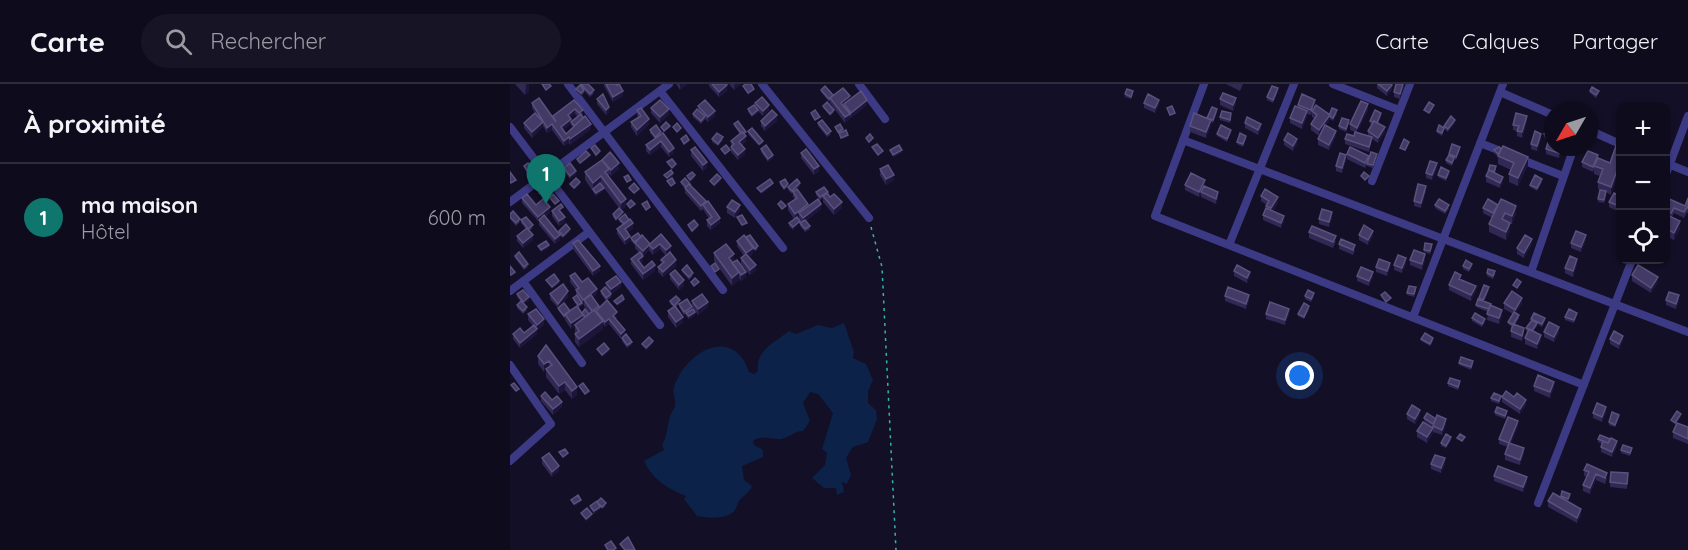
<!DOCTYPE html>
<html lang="fr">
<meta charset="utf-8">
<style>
:root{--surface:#0e0b1c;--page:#171425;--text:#f1f3f6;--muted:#9b9ba3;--line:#2e2b3b;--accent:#0f766e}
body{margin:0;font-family:Quicksand,sans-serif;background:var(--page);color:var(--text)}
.controls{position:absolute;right:18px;top:18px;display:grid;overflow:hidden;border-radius:12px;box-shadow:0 2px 4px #0004}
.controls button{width:54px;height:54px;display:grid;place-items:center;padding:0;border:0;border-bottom:2px solid var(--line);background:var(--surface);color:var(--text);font:30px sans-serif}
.compass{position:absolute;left:1034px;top:18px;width:54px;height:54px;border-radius:50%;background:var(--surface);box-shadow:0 2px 4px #0004;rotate:231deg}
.you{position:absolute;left:790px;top:292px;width:21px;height:21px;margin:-15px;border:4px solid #fff;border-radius:50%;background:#1a73e8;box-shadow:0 0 0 9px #1a73e833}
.badge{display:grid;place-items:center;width:39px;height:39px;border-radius:50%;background:var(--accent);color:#fff;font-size:20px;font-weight:700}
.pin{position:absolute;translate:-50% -50px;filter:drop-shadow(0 2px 3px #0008)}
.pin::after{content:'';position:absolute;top:32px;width:21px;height:18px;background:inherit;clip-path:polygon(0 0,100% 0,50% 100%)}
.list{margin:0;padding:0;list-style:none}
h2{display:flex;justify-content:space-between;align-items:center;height:78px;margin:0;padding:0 24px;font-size:26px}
h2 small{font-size:20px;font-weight:400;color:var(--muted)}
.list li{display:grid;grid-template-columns:39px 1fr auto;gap:18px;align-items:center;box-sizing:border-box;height:108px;padding:0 24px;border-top:2px solid var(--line)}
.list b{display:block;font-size:22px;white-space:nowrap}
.list p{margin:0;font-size:20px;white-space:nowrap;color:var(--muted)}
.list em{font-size:20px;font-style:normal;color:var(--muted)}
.icon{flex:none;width:33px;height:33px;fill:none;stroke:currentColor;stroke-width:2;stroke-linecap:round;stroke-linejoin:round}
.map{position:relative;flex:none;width:1178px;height:466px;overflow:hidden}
header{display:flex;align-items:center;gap:36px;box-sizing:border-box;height:84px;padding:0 30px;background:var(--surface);border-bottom:2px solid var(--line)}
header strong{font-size:28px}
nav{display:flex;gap:33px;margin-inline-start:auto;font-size:21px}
.search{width:420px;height:54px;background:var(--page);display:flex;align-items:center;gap:15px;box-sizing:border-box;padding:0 21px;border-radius:33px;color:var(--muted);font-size:22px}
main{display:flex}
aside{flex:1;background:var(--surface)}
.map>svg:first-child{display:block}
.water{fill:#0c2248}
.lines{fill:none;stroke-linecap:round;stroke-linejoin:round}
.path{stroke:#2fb8b0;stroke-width:1.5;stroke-dasharray:3 4.5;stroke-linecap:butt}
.street{stroke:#3d3a85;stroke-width:8}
.wall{fill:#312854;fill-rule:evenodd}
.shaded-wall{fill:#1d163a}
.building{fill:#433a66;stroke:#5a527e;stroke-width:1.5}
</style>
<header>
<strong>Carte</strong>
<div class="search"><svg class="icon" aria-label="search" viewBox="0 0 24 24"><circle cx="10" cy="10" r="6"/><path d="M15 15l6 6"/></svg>Rechercher</div>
<nav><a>Carte</a><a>Calques</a><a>Partager</a></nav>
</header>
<main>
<aside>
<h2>À proximité<small></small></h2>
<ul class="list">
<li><span class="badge">1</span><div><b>ma maison</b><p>Hôtel</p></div><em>600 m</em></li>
</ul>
</aside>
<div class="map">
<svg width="1178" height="466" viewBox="0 0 1178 466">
<rect width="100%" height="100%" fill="#130f26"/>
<path class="water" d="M 334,239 L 344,268 L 343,274 L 356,280 L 363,296 L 358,307 L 358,319 L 366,326 L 367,335 L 358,358 L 343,363 L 336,374 L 341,391 L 337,400 L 332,398 L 334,408 L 327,411 L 326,404 L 314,404 L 302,394 L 315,381 L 317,369 L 312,365 L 323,329 L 308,310 L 300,308 L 293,319 L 300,337 L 293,347 C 284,347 279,354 271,355 C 260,356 252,350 243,357 L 244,361 L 253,366 L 253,373 L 232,382 L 234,396 L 242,402 C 239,409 234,411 229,417 C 227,420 227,423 225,426 C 218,436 197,434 187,432 L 174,415 L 176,412 C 157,404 143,396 134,377 L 154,366 L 152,361 C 158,351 157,340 161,330 C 162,327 165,324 165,321 C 166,315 162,309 164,303 C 175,268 223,240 239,288 L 244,290 L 248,287 C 245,267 264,259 279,247 L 286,250 L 308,241 L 322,244 Z"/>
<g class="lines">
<path class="path" d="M 361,143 L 372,183 L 386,466"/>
<path class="street" d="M 58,0 L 213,206
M 252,0 L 359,134
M 349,0 L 375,35
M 694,0 L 645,132 L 1074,301
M 823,0 L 889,26
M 150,7 L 273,164
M 990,8 L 1043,31
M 0,43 L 150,241
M 1079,46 L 1110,60
M 673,56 L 1178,248
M 970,59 L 993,68
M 1010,75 L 1053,92
M 1156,79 L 1178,88
M 1156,90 L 1178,32
M 862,97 L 900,0
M 0,118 L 159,0
M 719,161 L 784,0
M 1021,188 L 1064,63
M 13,197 L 72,279
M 0,207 L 79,148
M 903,233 L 993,0
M 0,281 L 41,340 L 0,377
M 1028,419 L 1122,176"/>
</g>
<path class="wall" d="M 5,0 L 19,0 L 19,7 L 15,11 Z
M 71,0 L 84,9 L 80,13 L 74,7 L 74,9 L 71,12 L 66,7 L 66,5 L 71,2 Z
M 94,0 L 111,0 L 110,1 L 113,12 L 103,18 L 94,2 Z
M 166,0 L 177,0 L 170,6 Z
M 199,0 L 216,0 L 217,7 L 209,13 L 199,2 Z
M 219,0 L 231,0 L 224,6 Z
M 716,0 L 733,0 L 730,7 Z
M 867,0 L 881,0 L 882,6 L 877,12 L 867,4 Z
M 894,0 L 894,3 L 890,15 L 884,13 L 884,8 Z
M 311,6 L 323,11 L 357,21 L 341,34 L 340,32 L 340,35 L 335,39 L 320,19 L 320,17 L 319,18 L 311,8 Z
M 768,7 L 763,19 L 757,16 L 757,13 Z
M 1080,7 L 1089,9 L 1086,14 L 1080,9 Z
M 615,10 L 623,10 L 621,15 L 615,13 Z
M 87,15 L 99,28 L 96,31 L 87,20 Z
M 710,15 L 726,20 L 723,27 L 710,21 Z
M 64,16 L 81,45 L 60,61 L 59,59 L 54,62 L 42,46 L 37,49 L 33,42 L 22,54 L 14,44 L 14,39 L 25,29 L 22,24 L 22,19 L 43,34 L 43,32 ZM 65,30 L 68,33 L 61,38 L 61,41 L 63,43 L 56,50 L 53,46 L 61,40 L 60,34 Z
M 245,19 L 259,26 L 253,32 L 248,27 L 248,29 L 242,33 L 238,28 L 238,25 L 245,23 Z
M 634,19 L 649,21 L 645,29 L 634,24 Z
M 788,21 L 805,21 L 804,24 L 819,30 L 827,29 L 823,37 L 820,35 L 816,41 L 826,52 L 819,66 L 808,61 L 808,55 L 812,47 L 809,52 L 801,46 L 801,40 L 805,35 L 802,33 L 802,30 L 801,31 L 797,30 L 797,32 L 792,45 L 780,39 L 780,34 L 788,23 Z
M 188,22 L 205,32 L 198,38 L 195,35 L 191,40 L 183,33 L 183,30 L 188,26 Z
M 313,22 L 324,28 L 320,32 L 313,24 Z
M 141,24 L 159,30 L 150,39 L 141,29 Z
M 127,26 L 139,40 L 127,52 L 121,43 L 121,38 L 128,33 L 127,32 Z
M 858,26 L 847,48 L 858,52 L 858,47 L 862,40 L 860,40 L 860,37 L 871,32 L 868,39 L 875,48 L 868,59 L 862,55 L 859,68 L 835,60 L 835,55 L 844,52 L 845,48 L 840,46 L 840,40 Z
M 707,28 L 703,39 L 701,38 L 701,41 L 696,54 L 680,48 L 680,42 Z
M 721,32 L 720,39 L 710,36 L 710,33 Z
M 251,37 L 267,37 L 255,47 L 251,42 Z
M 1017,37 L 1012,54 L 1007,52 L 1007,47 L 1003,46 L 1003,41 Z
M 308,39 L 321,50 L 317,53 L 308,42 Z
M 735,39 L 751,45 L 748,51 L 735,44 Z
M 839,39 L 836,48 L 829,45 L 829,42 Z
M 945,39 L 938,48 L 934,45 L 932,52 L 927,49 L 927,47 L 934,43 L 934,42 Z
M 224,40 L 236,50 L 235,51 L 236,57 L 232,61 L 235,70 L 228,76 L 221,68 L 221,57 L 230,50 L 224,42 Z
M 140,46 L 151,50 L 164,69 L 159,73 L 151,63 L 140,71 L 136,67 L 136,61 L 145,55 L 140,49 Z
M 238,47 L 253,59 L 249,62 L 238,50 Z
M 721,48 L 717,58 L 707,52 L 707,50 Z
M 1034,50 L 1052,63 L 1049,74 L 1036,70 L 1036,65 L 1039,57 L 1034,53 Z
M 736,54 L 733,63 L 727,60 L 727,58 Z
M 202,55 L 213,56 L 208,62 L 202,58 Z
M 1031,55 L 1027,67 L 1021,65 L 1021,60 Z
M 774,56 L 787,60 L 783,67 L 774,61 Z
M 1107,59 L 1101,111 L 1096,108 L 1094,119 L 1088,118 L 1090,106 L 1088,105 L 1088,98 L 1090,92 L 1084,90 L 1084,85 L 1083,88 L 1072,83 L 1072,78 L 1088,74 L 1100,79 Z
M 251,65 L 263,74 L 258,78 L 251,68 Z
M 181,66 L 197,83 L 193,87 L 181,72 Z
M 950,66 L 946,76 L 944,75 L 942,82 L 936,79 L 936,76 L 939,70 Z
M 984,66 L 991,66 L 1018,81 L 1008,102 L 999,98 L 999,90 L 1001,86 L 988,80 L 988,73 L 984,69 Z
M 291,69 L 309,87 L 304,91 L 291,74 Z
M 837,70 L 859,76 L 867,73 L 863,84 L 857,82 L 857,80 L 855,84 L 837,75 Z
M 92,76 L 109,85 L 101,92 L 99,89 L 99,93 L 116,123 L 111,126 L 113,131 L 106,137 L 103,133 L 103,130 L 109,124 L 94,104 L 94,106 L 86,112 L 75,96 L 75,88 Z
M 836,76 L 832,89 L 826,87 L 826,82 Z
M 54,84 L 66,90 L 60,95 L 54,87 Z
M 370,85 L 384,96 L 376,101 L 370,91 Z
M 927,85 L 922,96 L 916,94 L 916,89 Z
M 986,85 L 985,89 L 993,98 L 990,104 L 976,98 L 976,92 Z
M 939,90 L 936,97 L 928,93 L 928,91 Z
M 171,98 L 196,119 L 210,139 L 201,146 L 197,142 L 197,136 L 199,135 L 193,125 L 191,127 L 175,109 L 175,105 L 171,100 Z
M 270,98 L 278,103 L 290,102 L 287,105 L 298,123 L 311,125 L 296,137 L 300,145 L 295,148 L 290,142 L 290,139 L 292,138 L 289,134 L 289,131 L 287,133 L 283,146 L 279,142 L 279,139 L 284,135 L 278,126 L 278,120 L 285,116 L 283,113 L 283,109 L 282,110 L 278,106 L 278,103 L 274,106 L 270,101 Z
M 1032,98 L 1027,107 L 1020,103 L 1020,101 Z
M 675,101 L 695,102 L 708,114 L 706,120 L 691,113 L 691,110 L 689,113 L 675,106 Z
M 916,107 L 911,124 L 904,122 L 904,117 Z
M 306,108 L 318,110 L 332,124 L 324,131 L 313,118 L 313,114 L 310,116 L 306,111 Z
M 751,112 L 768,118 L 763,127 L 774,137 L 771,144 L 753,136 L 753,131 L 757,121 L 751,117 Z
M 1110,112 L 1109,128 L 1099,123 L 1099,118 Z
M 12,114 L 40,128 L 35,133 L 49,149 L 49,147 L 60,147 L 53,154 L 50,152 L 50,156 L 45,160 L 29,141 L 29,138 L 12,119 Z
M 1178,114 L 1178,129 L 1177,128 L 1174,134 L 1164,129 L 1162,133 L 1170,145 L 1164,156 L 1155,152 L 1155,118 L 1175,122 Z
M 925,121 L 939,124 L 935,130 L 925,124 Z
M 988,121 L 1006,130 L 1002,140 L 1000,140 L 1000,147 L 996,156 L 979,148 L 979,140 L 982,134 L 973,129 L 973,124 Z
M 217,123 L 230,126 L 225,134 L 217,129 Z
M 42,127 L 53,129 L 52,130 L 55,138 L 49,142 L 42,132 Z
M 0,130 L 10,138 L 6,142 L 0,135 Z
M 822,134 L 819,143 L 809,140 L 809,135 Z
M 109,135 L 123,144 L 117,149 L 120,157 L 115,161 L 107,150 L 107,145 L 113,141 L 109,137 Z
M 11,136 L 23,144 L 19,147 L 23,156 L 13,164 L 7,157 L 7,152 L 16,145 L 11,139 Z
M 799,148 L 826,157 L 823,164 L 799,154 Z
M 151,150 L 161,167 L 156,172 L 150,165 L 143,171 L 139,166 L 133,172 L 133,177 L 130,179 L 134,184 L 145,187 L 133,196 L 121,180 L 121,175 L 129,169 L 125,164 L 125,161 L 121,157 L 121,154 L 140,160 Z
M 849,151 L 863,152 L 858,161 L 849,156 Z
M 236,153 L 248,165 L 245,167 L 243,165 L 243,169 L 239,173 L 246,186 L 240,191 L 231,180 L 231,174 L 234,172 L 227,162 L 227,157 L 236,155 Z
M 1076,156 L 1071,168 L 1061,164 L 1061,159 Z
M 63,159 L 90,187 L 83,192 L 63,165 Z
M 829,160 L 845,166 L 843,171 L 829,165 Z
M 1022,160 L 1014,174 L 1007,170 L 1007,164 Z
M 922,163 L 920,170 L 914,168 L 914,166 Z
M 204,169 L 224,178 L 236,193 L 231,197 L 229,194 L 229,196 L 222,202 L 204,177 Z
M 5,172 L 18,183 L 14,186 L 5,174 Z
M 151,176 L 166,182 L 153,193 L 148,188 L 148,183 L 151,180 Z
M 900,176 L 915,176 L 912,186 L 900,181 Z
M 896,179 L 892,189 L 884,186 L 884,181 Z
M 1067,180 L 1063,193 L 1055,189 L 1055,184 Z
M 953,182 L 962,182 L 959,188 L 953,185 Z
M 866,183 L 880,184 L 877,192 L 866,188 Z
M 172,186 L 183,192 L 179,196 L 172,188 Z
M 724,187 L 740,193 L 737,199 L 724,192 Z
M 977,189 L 985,190 L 983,195 L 977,192 Z
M 160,190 L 174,202 L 169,206 L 160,195 Z
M 1122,191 L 1148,198 L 1141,209 L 1122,197 Z
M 60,192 L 72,198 L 87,210 L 82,214 L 89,225 L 107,233 L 105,235 L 115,251 L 122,260 L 117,264 L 112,257 L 112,254 L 111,255 L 99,240 L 95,243 L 93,240 L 93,245 L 69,263 L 65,258 L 65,242 L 61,245 L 55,236 L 55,234 L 54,234 L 48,226 L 48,224 L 40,215 L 40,210 L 58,213 L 50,222 L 60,227 L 67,222 L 63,216 L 63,214 L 66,212 L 66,206 L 60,198 ZM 72,220 L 73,221 L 74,220 L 74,222 L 80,230 L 72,229 L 68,224 L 72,221 Z
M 847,192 L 863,193 L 859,202 L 847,197 Z
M 951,195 L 966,207 L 961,217 L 939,206 L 939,201 Z
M 96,199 L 111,203 L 101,210 L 101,213 L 96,217 L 91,210 L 91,207 L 96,204 Z
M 906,206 L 904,213 L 897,211 L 897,209 Z
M 979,206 L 974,218 L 981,222 L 992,231 L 989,240 L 977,236 L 978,228 L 966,223 L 966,221 L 969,214 Z
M 7,210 L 19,216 L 14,220 L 17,226 L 13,230 L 7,224 L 7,221 L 11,218 L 7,213 Z
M 715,212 L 739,216 L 736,225 L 715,217 Z
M 795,212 L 804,212 L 801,218 L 795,215 Z
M 1156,216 L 1169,217 L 1166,225 L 1156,221 Z
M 160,217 L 170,219 L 166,223 L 173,238 L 166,244 L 158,233 L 158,227 L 164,223 L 160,220 Z
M 182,217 L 198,223 L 188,231 L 182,222 Z
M 994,219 L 1012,219 L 1006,229 L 1009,234 L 1005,241 L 1014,250 L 1012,257 L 1001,253 L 1001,247 L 1002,243 L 998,240 L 998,238 L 1003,230 L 994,225 Z
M 169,220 L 182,226 L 185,231 L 179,235 L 176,232 L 176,230 L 174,231 L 169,223 Z
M 799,225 L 794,235 L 788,232 L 788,230 Z
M 18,230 L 34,241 L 27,246 L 27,250 L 10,264 L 3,255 L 3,250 L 14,249 L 23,242 L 18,236 Z
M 756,230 L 779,230 L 775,241 L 756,235 Z
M 1067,231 L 1064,239 L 1055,236 L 1055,233 Z
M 962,234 L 975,238 L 972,243 L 962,237 Z
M 1021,235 L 1035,236 L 1032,243 L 1027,240 L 1027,242 L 1023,247 L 1031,256 L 1027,265 L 1015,260 L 1015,254 L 1018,248 L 1016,247 L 1016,244 L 1021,238 Z
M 1034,248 L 1049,249 L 1044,258 L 1034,253 Z
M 911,255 L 923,257 L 920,262 L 911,257 Z
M 1100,255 L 1113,257 L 1109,265 L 1100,260 Z
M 36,261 L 67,311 L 62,315 L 55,306 L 49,310 L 36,293 L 36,286 L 34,288 L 28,280 L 28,272 Z
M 949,279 L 963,280 L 961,286 L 949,281 Z
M 938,299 L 950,300 L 948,306 L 938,302 Z
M 1024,302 L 1044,303 L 1040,314 L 1024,307 Z
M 31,312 L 42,316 L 52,323 L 43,331 L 31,317 Z
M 992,313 L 1004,313 L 1016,321 L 1010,330 L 992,318 Z
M 981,314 L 991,314 L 989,320 L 981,317 Z
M 985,328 L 997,330 L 995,335 L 985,331 Z
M 1096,328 L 1092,338 L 1083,334 L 1083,329 Z
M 897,330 L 910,331 L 905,340 L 897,335 Z
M 1109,333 L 1105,343 L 1099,341 L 1099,338 Z
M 914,334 L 926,335 L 936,340 L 932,351 L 923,348 L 923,343 L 914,337 Z
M 1008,342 L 1001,359 L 1014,369 L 1010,381 L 995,376 L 995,370 L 998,363 L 989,360 L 989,355 Z
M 1178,343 L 1178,360 L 1163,354 L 1163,348 Z
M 907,347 L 923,349 L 917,359 L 907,353 Z
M 1088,355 L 1100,355 L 1107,362 L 1102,373 L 1091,368 L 1091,363 L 1092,360 L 1088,358 Z
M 941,356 L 936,364 L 931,362 L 931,359 Z
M 1111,366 L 1122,366 L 1120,372 L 1111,369 Z
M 32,374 L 49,387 L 42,393 L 32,380 Z
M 921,380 L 935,380 L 931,389 L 921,385 Z
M 1074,386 L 1097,394 L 1095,400 L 1086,396 L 1080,410 L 1073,407 L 1073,401 L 1077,393 L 1074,392 Z
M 1118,389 L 1117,405 L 1100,403 L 1100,398 Z
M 984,392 L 1017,398 L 1013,408 L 984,397 Z
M 1051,412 L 1060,413 L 1058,417 L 1056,416 L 1071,431 L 1067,439 L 1038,423 L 1038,417 L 1051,413 Z
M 87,417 L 96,422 L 92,425 L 90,423 L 90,425 L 84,430 L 80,424 L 80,422 Z"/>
<path class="shaded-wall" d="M 16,0 L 19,0 L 19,7 L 15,11 Z
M 170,0 L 177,0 L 170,6 Z
M 226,0 L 231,0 L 224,6 L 224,1 Z
M 893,0 L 894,3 L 890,15 L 890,10 Z
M 217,1 L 217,7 L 209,13 L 209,8 Z
M 882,1 L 882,6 L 877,12 L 877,7 Z
M 244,5 L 244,7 L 238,12 L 238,9 Z
M 113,7 L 113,12 L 103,18 L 103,13 Z
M 340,12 L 340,18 L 334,20 L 334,22 L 331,24 L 331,19 Z
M 726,14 L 726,20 L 723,27 L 723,21 Z
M 357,16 L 357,21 L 341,34 L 341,29 Z
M 649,16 L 649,21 L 645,29 L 645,24 Z
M 805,16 L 805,21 L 803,28 L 802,27 L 801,31 L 801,26 Z
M 858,20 L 858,26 L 847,49 L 847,44 Z
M 259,21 L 259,26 L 253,32 L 253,27 Z
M 99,23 L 99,28 L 96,31 L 96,26 Z
M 65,25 L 65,30 L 58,36 L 58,31 Z
M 159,25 L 159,30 L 150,39 L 150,33 Z
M 248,26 L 248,29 L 242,33 L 242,31 Z
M 205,27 L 205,32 L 198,38 L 198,33 Z
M 797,27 L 797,32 L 792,45 L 792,39 Z
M 340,30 L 340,35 L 335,39 L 335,33 Z
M 267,31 L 267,37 L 255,47 L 255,42 Z
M 820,31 L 820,36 L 809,52 L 809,46 Z
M 1017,32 L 1017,37 L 1012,54 L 1012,48 Z
M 61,35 L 61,40 L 51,48 L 51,43 Z
M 139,35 L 139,40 L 127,52 L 127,46 Z
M 701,36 L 701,41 L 696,54 L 696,48 Z
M 945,36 L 945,39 L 938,48 L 938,45 Z
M 33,38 L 33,43 L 22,54 L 22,48 Z
M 42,40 L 42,46 L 37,49 L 37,44 Z
M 81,40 L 81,45 L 60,61 L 60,55 Z
M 751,40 L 751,45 L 748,51 L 748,46 Z
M 160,42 L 160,44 L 154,49 L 154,47 Z
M 875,43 L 875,48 L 868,59 L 868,54 Z
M 826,47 L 826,52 L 819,66 L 819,61 Z
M 1031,50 L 1031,55 L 1027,67 L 1027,62 Z
M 338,51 L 338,53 L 331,56 L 331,54 Z
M 236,52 L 236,57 L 229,63 L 229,58 Z
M 59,53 L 59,59 L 54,62 L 54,57 Z
M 787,55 L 787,60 L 783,67 L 783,62 Z
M 151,57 L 151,63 L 140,71 L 140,66 Z
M 1051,63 L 1052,64 L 1049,74 L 1049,69 Z
M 164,64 L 164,69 L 159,73 L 159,68 Z
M 235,65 L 235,70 L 228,76 L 228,71 Z
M 392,66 L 392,69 L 383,74 L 383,71 Z
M 80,71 L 80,73 L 70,81 L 70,79 Z
M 263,71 L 263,74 L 258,78 L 258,75 Z
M 836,71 L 836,76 L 832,89 L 832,84 Z
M 1018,73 L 1018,81 L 1008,102 L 1008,94 Z
M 197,78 L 197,83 L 193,87 L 193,81 Z
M 1110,78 L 1110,86 L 1101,111 L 1101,103 Z
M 109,79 L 109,85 L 101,92 L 101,86 Z
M 927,79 L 927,85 L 922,96 L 922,91 Z
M 309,82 L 309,87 L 304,91 L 304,85 Z
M 66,87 L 66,90 L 60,95 L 60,92 Z
M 163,89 L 163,92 L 157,97 L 157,94 Z
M 185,91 L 185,94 L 180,99 L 180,96 Z
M 384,91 L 384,96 L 376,101 L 376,95 Z
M 91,92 L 91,100 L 83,106 L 83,99 Z
M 993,93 L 993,98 L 990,104 L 990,99 Z
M 211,94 L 211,97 L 204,103 L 204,101 Z
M 695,96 L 695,102 L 689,113 L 689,108 Z
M 70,98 L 70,101 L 64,106 L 64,104 Z
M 263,99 L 263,101 L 251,111 L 251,108 Z
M 290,99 L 290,102 L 282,110 L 282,107 Z
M 916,102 L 916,107 L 911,124 L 911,119 Z
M 38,104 L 38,106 L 30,113 L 30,110 Z
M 94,104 L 94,106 L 86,112 L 86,109 Z
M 708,108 L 708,114 L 706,120 L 706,115 Z
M 768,113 L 768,118 L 761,130 L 761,124 Z
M 116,115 L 116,123 L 111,126 L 111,119 Z
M 332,118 L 332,124 L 324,131 L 324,125 Z
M 298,120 L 298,125 L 289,129 L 289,131 L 285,135 L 285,130 Z
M 311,120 L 311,125 L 293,139 L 293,134 Z
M 230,121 L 230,126 L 225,134 L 225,128 Z
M 1006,122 L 1006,130 L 1002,140 L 1002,132 Z
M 40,123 L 40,128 L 30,137 L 29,136 L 28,138 L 28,133 Z
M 113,128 L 113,131 L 106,137 L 106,135 Z
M 822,128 L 822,134 L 819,143 L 819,138 Z
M 774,132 L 774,137 L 771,144 L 771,139 Z
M 55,133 L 55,138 L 49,142 L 49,137 Z
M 210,134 L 210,139 L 201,146 L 201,141 Z
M 290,137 L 290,139 L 283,146 L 283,143 Z
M 1170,137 L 1170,145 L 1164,156 L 1164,149 Z
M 123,139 L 123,144 L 115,151 L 115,145 Z
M 1000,139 L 1000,147 L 996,156 L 996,148 Z
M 188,141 L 188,144 L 182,149 L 182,147 Z
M 60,145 L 60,147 L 53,154 L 53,152 Z
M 863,147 L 863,152 L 858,161 L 858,156 Z
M 23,151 L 23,156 L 13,164 L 13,159 Z
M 50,151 L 50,156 L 45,160 L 45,155 Z
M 1076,151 L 1076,156 L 1071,168 L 1071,163 Z
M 120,152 L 120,157 L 115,161 L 115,156 Z
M 1022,155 L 1022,160 L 1014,174 L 1014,169 Z
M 150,160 L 150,165 L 143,171 L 143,165 Z
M 39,161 L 39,164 L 31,169 L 31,166 Z
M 139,161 L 139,166 L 133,172 L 133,177 L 128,181 L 128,176 L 133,172 L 133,167 Z
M 161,162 L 161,167 L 156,172 L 156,166 Z
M 243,164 L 243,169 L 236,175 L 236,169 Z
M 224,170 L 224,178 L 219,182 L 219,174 Z
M 915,170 L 915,176 L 912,186 L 912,180 Z
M 896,174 L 896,179 L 892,189 L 892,184 Z
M 1067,175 L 1067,180 L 1063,193 L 1063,187 Z
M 166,176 L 166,182 L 153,193 L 153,188 Z
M 880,179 L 880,184 L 877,192 L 877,187 Z
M 145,181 L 145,187 L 133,196 L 133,190 Z
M 246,181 L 246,186 L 240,191 L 240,186 Z
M 90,182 L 90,187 L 83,192 L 83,187 Z
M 229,188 L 229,196 L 222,202 L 222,194 Z
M 236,188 L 236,193 L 231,197 L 231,191 Z
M 740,188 L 740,193 L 737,199 L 737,194 Z
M 863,188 L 863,193 L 859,202 L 859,197 Z
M 1148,193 L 1148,198 L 1141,209 L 1141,204 Z
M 174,196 L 174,202 L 169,206 L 169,201 Z
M 49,197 L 49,200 L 42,205 L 42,203 Z
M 111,198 L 111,203 L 101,211 L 101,205 Z
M 966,202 L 966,207 L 961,217 L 961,211 Z
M 87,205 L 87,210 L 75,219 L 74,216 L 74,220 L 73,221 L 73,216 Z
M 58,207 L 58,213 L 48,225 L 48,220 Z
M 739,211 L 739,216 L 736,225 L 736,220 Z
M 1169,211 L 1169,217 L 1166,225 L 1166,220 Z
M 19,213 L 19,216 L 13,221 L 13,218 Z
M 1012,214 L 1012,219 L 1005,231 L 1005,226 Z
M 114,215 L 114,218 L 107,223 L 107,220 Z
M 198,218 L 198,223 L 188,231 L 188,225 Z
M 779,225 L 779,230 L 775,241 L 775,236 Z
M 992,226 L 992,231 L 989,240 L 989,234 Z
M 185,228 L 185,231 L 179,235 L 179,232 Z
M 73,231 L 73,236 L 61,245 L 61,239 Z
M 173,233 L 173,238 L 166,244 L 166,238 Z
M 34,235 L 34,241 L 27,246 L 27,250 L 10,264 L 10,259 L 27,245 L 27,241 Z
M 99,235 L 99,240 L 95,243 L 95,238 Z
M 93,237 L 93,245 L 69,263 L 69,255 Z
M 1049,243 L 1049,249 L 1044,258 L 1044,253 Z
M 1014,244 L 1014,250 L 1012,257 L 1012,252 Z
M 115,246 L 115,252 L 111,255 L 111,250 Z
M 1031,251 L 1031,256 L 1027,265 L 1027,260 Z
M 1113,252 L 1113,257 L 1109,265 L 1109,260 Z
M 143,257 L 143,260 L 136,267 L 136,264 Z
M 99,265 L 99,268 L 92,273 L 92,271 Z
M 39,277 L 39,285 L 34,288 L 34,280 Z
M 55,298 L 55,306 L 49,310 L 49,302 Z
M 1044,298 L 1044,303 L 1040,314 L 1040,308 Z
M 67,303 L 67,311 L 62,315 L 62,307 Z
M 1016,316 L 1016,321 L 1010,330 L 1010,325 Z
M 52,318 L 52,323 L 43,331 L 43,325 Z
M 1096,323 L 1096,328 L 1092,338 L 1092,333 Z
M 910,326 L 910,331 L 905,340 L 905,335 Z
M 1171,330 L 1171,333 L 1165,341 L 1165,339 Z
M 936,335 L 936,340 L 932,351 L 932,346 Z
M 1008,337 L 1008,342 L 999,364 L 999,359 Z
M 923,344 L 923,349 L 917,359 L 917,353 Z
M 1107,357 L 1107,362 L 1102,373 L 1102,368 Z
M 1014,364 L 1014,369 L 1010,381 L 1010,376 Z
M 935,374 L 935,380 L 931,389 L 931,384 Z
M 49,382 L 49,387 L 42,393 L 42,388 Z
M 1086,390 L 1086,396 L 1080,410 L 1080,404 Z
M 1017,393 L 1017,398 L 1013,408 L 1013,403 Z
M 71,416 L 71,418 L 64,423 L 64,420 Z
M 90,423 L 90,425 L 84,430 L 84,427 Z
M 1071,425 L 1071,431 L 1067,439 L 1067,434 Z
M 82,430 L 82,433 L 76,438 L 76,435 Z"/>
<path class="building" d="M 32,0 L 39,0 L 41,2 L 36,6 Z
M 71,0 L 78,0 L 84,6 L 80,10 Z
M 96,0 L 106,0 L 107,1 L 109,0 L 113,7 L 103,13 Z
M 202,0 L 216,0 L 217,1 L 209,8 Z
M 236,0 L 241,0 L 244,5 L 238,9 L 233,2 Z
M 868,0 L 881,0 L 882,1 L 877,7 Z
M 886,0 L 893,0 L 890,10 L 884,8 Z
M 70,1 L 74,6 L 71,9 L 66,5 Z
M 315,2 L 323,11 L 319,15 L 311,6 Z
M 762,2 L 768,4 L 763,16 L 757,13 Z
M 1082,3 L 1089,7 L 1086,11 L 1080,7 Z
M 333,4 L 340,12 L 331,19 L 340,30 L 335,33 L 320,14 Z
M 617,5 L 623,7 L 621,13 L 615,10 Z
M 351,7 L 357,16 L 341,29 L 334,20 Z
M 713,9 L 726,14 L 723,21 L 710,15 Z
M 93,10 L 99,23 L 96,26 L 87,15 Z
M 638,10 L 649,16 L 645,24 L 634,19 Z
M 792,10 L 805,16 L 801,26 L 788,21 Z
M 252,13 L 259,21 L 253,27 L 245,19 Z
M 29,14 L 46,38 L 43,32 L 64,16 L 73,26 L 69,29 L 65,25 L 58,31 L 61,35 L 51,43 L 56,50 L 75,32 L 81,40 L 60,55 L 59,53 L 54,57 L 42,40 L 37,44 L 22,19 Z
M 150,16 L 159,25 L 150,33 L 141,24 Z
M 195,16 L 205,27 L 198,33 L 188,22 Z
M 851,17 L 858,20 L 847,44 L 840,40 Z
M 317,18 L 324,26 L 320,30 L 313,22 Z
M 919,18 L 924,21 L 919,29 L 914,26 Z
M 244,21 L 248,26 L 242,31 L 238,25 Z
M 806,21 L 820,31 L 809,46 L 801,40 L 807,31 L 802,27 Z
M 662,22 L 665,29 L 660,31 L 657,24 Z
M 785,22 L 797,27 L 792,39 L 780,34 Z
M 702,23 L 707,25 L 703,36 L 697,34 Z
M 131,24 L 139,35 L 127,46 L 121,38 L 131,32 L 127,26 Z
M 822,24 L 827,26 L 823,34 L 819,32 Z
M 187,25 L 195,32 L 191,37 L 183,30 Z
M 262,26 L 267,31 L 255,42 L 251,37 Z
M 305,26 L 310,33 L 305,36 L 301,29 Z
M 865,26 L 871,29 L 867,39 L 864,37 L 863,38 L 860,37 Z
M 712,27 L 721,29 L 720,36 L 710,33 Z
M 25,29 L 33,38 L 22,48 L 14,39 Z
M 684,29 L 701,36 L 696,48 L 680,42 Z
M 1006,29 L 1017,32 L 1012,48 L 1007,47 L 1009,42 L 1003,41 Z
M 71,30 L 73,34 L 64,42 L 61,38 Z
M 941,32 L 945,36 L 938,45 L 934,42 Z
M 737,33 L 751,40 L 748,46 L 735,39 Z
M 832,34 L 839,36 L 836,45 L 829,42 Z
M 312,36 L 321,47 L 317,50 L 308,39 Z
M 228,37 L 236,48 L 234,49 L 232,48 L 231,49 L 224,40 Z
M 864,37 L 875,43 L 868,54 L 858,47 Z
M 156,38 L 160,42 L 154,47 L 151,43 Z
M 167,39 L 171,44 L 167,48 L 163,43 Z
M 330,40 L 333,45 L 328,48 L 325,43 Z
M 146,41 L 151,48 L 145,53 L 140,46 Z
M 711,41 L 721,46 L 717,55 L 707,50 Z
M 815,41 L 826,47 L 819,61 L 808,55 Z
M 929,41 L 934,44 L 932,49 L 927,47 Z
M 1041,41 L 1043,43 L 1043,49 L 1039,54 L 1034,50 Z
M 242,44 L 253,57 L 249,60 L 238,47 Z
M 336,46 L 338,51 L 331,54 L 329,49 Z
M 1025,47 L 1031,50 L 1027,62 L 1021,60 Z
M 232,48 L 236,52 L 229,58 L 235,65 L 228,71 L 221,63 L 224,60 L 221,57 Z
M 845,48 L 862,53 L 859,63 L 835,55 L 837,50 L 844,52 Z
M 153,49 L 164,64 L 159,68 L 151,57 L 140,66 L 136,61 Z
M 207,49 L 213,53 L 208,60 L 202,55 Z
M 730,49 L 736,52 L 733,60 L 727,58 Z
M 778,49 L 787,55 L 783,62 L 774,56 Z
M 360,50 L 363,54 L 359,58 L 356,54 Z
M 176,51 L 179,56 L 174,60 L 171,55 Z
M 894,55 L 899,58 L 895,66 L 890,64 Z
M 1039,55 L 1043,56 L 1043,63 L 1051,63 L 1049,69 L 1036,65 Z
M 1107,59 L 1110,61 L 1110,78 L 1101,103 L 1088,98 L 1093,85 L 1084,82 L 1088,74 L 1100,79 Z
M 367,60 L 373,67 L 368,71 L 362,63 Z
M 942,60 L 950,63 L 946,73 L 939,70 Z
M 85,61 L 90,67 L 86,71 L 81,64 Z
M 216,61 L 220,66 L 215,70 L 211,65 Z
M 256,61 L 263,71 L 258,75 L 251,65 Z
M 389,61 L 392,66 L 383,71 L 380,66 Z
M 993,62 L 1018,73 L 1008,94 L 999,90 L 1004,79 L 988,72 Z
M 185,63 L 197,78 L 193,81 L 181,66 Z
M 840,63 L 859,72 L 855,79 L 837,70 Z
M 989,63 L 991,66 L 988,70 L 984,66 Z
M 296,65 L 309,82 L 304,85 L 291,69 Z
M 76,67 L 80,71 L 70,79 L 67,75 Z
M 1078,67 L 1088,71 L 1083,83 L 1072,78 Z
M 100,68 L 109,79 L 101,86 L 92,76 Z
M 861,68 L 867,70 L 863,81 L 857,80 Z
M 830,69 L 836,71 L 832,84 L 826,82 Z
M 939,71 L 944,74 L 942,79 L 936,76 Z
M 162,75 L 166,80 L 162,84 L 157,78 Z
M 92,76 L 99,85 L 95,88 L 116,115 L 111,119 L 91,92 L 83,99 L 75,88 Z
M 920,77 L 927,79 L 922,91 L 916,89 Z
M 18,79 L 21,84 L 17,87 L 14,82 Z
M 60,79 L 66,87 L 60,92 L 54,84 Z
M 378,81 L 384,91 L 376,95 L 370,85 Z
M 980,81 L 986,82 L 984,88 L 979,86 L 978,88 Z
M 931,83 L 939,87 L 936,94 L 928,91 Z
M 161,86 L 163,89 L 157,94 L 154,91 Z
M 979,86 L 993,93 L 990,99 L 976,92 Z
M 0,88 L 6,96 L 1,99 L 0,97 Z
M 182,88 L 185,91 L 180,96 L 177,92 Z
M 854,88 L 859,92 L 855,96 L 851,92 Z
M 681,89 L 695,96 L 689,108 L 675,101 Z
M 207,90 L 211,94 L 204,101 L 200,97 Z
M 118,91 L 121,96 L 117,98 L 114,93 Z
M 1025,91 L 1032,95 L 1027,104 L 1020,101 Z
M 66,94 L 70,98 L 64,104 L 60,100 Z
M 162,94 L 165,99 L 161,102 L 157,97 Z
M 175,94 L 180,100 L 179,100 L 176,103 L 171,98 Z
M 260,95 L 263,99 L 251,108 L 247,104 Z
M 275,95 L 278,100 L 274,104 L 270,98 Z
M 287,95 L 290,99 L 282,107 L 278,103 Z
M 90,99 L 94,104 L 86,109 L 83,105 Z
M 124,99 L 129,105 L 124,109 L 119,104 Z
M 35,100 L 38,104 L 30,110 L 27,106 Z
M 179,100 L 196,117 L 191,122 L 175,104 Z
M 908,100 L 916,102 L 911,119 L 904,117 Z
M 694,102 L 708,108 L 706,115 L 691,108 Z
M 314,103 L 318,108 L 310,113 L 306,108 Z
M 287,105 L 298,120 L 285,130 L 278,120 L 287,114 L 283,108 Z
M 755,105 L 768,113 L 761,124 L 756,122 L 759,117 L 751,112 Z
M 1090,106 L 1096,107 L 1094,116 L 1088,115 Z
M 317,109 L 320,113 L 324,110 L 332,118 L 324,125 L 313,112 Z
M 1104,109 L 1110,112 L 1110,119 L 1109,122 L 1099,118 Z
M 17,110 L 26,121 L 33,115 L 40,123 L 28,133 L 12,114 Z
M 43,110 L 49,117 L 45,120 L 40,114 Z
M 1157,114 L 1175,122 L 1178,114 L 1178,124 L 1177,123 L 1174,128 L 1164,124 L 1161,129 L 1155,127 L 1155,118 Z
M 308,115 L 311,120 L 293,134 L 289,129 Z
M 929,115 L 939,121 L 935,127 L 925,121 Z
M 978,115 L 988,121 L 983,129 L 973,124 Z
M 991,115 L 1006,122 L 1002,132 L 995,129 L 992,135 L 1000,139 L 996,148 L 979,140 Z
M 121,116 L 125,120 L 120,124 L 117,120 Z
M 222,116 L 230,121 L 225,128 L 217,123 Z
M 137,117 L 140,123 L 136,126 L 132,120 Z
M 198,117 L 210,134 L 201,141 L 197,136 L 202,133 L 193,121 Z
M 271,117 L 276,122 L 272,125 L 268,120 Z
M 51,120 L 53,123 L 49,126 L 55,133 L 49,137 L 42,127 Z
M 109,124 L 113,128 L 106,135 L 103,130 Z
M 756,124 L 774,132 L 771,139 L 753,131 Z
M 812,125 L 822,128 L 819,138 L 809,135 Z
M 3,127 L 10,135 L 6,139 L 0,133 L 0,130 Z
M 115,130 L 119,136 L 114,140 L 109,135 Z
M 1155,130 L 1170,137 L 1164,149 L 1155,144 Z
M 34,131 L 50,151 L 45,155 L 29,136 Z
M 232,131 L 237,139 L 232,141 L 227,133 Z
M 16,133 L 23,141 L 18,145 L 11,136 Z
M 287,133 L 290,137 L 283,143 L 279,139 Z
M 120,135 L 123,139 L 115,145 L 120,152 L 115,156 L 107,145 Z
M 184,136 L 188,141 L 182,147 L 178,141 Z
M 295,136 L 300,142 L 295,145 L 290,139 Z
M 56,140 L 60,145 L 53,152 L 49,147 Z
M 854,141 L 863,147 L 858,156 L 849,151 Z
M 802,142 L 826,152 L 823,158 L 799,148 Z
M 17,144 L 23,151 L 13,159 L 7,152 Z
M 1066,147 L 1076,151 L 1071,163 L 1061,159 Z
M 128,149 L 131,153 L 124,158 L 121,154 Z
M 151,150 L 161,162 L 156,166 L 150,160 L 143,165 L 139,161 L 133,167 L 125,159 L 132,151 L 140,160 Z
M 234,151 L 243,164 L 236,169 L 227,157 Z
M 240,151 L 248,162 L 245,165 L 236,153 Z
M 1015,151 L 1022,155 L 1014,169 L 1007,164 Z
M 831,155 L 845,161 L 843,166 L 829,160 Z
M 68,156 L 90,182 L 83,187 L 63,159 Z
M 36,157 L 39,161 L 31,166 L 28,162 Z
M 915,159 L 922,160 L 920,167 L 914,166 Z
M 216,160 L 224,170 L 219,174 L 229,188 L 222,194 L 204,169 Z
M 904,166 L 915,170 L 912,180 L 900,176 Z
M 9,168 L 18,180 L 14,183 L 5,172 Z
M 130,168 L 133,172 L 128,176 L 134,184 L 142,177 L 145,181 L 133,190 L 121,175 Z
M 160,168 L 166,176 L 153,188 L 148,183 L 154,178 L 151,176 Z
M 236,170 L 246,181 L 240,186 L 231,174 Z
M 888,171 L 896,174 L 892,184 L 884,181 Z
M 1060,172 L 1067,175 L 1063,187 L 1055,184 Z
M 869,175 L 880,179 L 877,187 L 866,183 Z
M 227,176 L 236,188 L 231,191 L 222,179 Z
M 956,176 L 962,180 L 959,185 L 953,182 Z
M 205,179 L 209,185 L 205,188 L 201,182 Z
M 177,181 L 183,189 L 179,193 L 172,186 Z
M 727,181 L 740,188 L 737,194 L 724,187 Z
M 1128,181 L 1148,193 L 1141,204 L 1122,191 Z
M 0,182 L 5,188 L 1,191 L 0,190 Z
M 851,183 L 863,188 L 859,197 L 847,192 Z
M 978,185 L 985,187 L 983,192 L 977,189 Z
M 165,186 L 174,196 L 169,201 L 160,190 Z
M 945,188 L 951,191 L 949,195 L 966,202 L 961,211 L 939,201 Z
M 65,189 L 72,198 L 78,194 L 87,205 L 73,216 L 66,206 L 69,204 L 60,192 Z
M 44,190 L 49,197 L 42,203 L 36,196 Z
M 106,192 L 111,198 L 101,205 L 96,199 Z
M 185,194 L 189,198 L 184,202 L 181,198 Z
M 1007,195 L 1011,198 L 1007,204 L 1003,201 Z
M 53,200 L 58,207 L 48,220 L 40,210 Z
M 974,201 L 979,203 L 973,216 L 969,214 Z
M 899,202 L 906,203 L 904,210 L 897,209 Z
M 95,203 L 101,210 L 96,214 L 91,207 Z
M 718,203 L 739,211 L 736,220 L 715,212 Z
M 13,206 L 19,213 L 13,218 L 7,210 Z
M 798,206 L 804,209 L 801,215 L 795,212 Z
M 1002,207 L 1012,214 L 1005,226 L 994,219 Z
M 875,208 L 881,214 L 876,218 L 871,211 Z
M 1159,208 L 1169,211 L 1166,220 L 1156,216 Z
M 192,210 L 198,218 L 188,225 L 182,217 Z
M 67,211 L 72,219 L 68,221 L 63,214 Z
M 81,211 L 89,222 L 82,227 L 74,216 Z
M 112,211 L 114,215 L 107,220 L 104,217 Z
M 166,212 L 170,216 L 164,222 L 160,217 Z
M 177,215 L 182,223 L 174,228 L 169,220 Z
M 968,215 L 981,220 L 979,225 L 966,221 Z
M 97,216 L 107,228 L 103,232 L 115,246 L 111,250 L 99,235 L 95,238 L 86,227 Z
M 11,217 L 17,223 L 13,227 L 7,221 Z
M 760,218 L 779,225 L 775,236 L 756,230 Z
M 54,219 L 60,227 L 54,232 L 48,224 Z
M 794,219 L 799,222 L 794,233 L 788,230 Z
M 980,221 L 992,226 L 989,234 L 977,230 Z
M 67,222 L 73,231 L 61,239 L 55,230 Z
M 165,222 L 173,233 L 166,238 L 158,227 Z
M 26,225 L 34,235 L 27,241 L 18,230 Z
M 75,225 L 79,230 L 75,233 L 72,229 Z
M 183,225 L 185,228 L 179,232 L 176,229 Z
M 1059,225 L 1067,229 L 1064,236 L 1055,233 Z
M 84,226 L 93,237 L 69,255 L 65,250 L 69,247 L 65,241 Z
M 1004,228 L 1009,231 L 1003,241 L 998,238 Z
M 965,229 L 975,235 L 972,240 L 962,234 Z
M 1024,229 L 1035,234 L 1032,240 L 1021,235 Z
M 1022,236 L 1027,239 L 1022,247 L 1016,244 Z
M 1039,238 L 1049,243 L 1044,253 L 1034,248 Z
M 1003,240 L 1014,244 L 1012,252 L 1001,247 Z
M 24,241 L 27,245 L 10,259 L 3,250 L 10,244 L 14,249 Z
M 1019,245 L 1031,251 L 1027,260 L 1015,254 Z
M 1104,247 L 1113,252 L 1109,260 L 1100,255 Z
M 915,249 L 923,254 L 920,260 L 911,255 Z
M 116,250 L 122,258 L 117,261 L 112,254 Z
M 139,253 L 143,257 L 136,264 L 132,260 Z
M 94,259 L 99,265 L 92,271 L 87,265 Z
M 36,261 L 67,303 L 62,307 L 55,298 L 49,302 L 36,285 L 42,281 L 39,277 L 34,280 L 28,272 Z
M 951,273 L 963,277 L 961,283 L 949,279 Z
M 1028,291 L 1044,298 L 1040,308 L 1024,302 Z
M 940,294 L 950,297 L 948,303 L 938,299 Z
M 4,299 L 9,305 L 6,307 L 1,301 Z
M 73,299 L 79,307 L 75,310 L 69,302 Z
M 996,307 L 1004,313 L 1007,309 L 1016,316 L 1010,325 L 992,313 Z
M 35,308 L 42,316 L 47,312 L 52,318 L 43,325 L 31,312 Z
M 984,309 L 991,312 L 989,317 L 981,314 Z
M 1087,319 L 1096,323 L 1092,333 L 1083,329 Z
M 902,321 L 910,326 L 905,335 L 897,330 Z
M 987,323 L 997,327 L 995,332 L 985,328 Z
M 1167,327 L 1171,330 L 1165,339 L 1161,336 Z
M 1102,328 L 1109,331 L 1105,341 L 1099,338 Z
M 917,329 L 926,335 L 923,340 L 914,334 Z
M 927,331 L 936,335 L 932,346 L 923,342 Z
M 998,333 L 1008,337 L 999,359 L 989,355 Z
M 913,338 L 923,344 L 917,353 L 907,347 Z
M 1167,339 L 1178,343 L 1178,355 L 1163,348 Z
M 936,350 L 941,353 L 936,362 L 931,359 Z
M 950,350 L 955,353 L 952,357 L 947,354 Z
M 1090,351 L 1100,355 L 1098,359 L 1088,355 Z
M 1101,354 L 1107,357 L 1102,368 L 1091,363 L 1093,357 L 1098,359 Z
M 999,359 L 1014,364 L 1010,376 L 995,370 Z
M 1113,361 L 1122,364 L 1120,369 L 1111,366 Z
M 55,365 L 58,369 L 53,373 L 49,368 Z
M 39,369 L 49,382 L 42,388 L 32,374 Z
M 925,371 L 935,374 L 931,384 L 921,380 Z
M 1077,380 L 1097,389 L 1095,394 L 1086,390 L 1080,404 L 1073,401 L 1079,388 L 1074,386 Z
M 988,382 L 1017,393 L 1013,403 L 984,392 Z
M 1101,388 L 1118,389 L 1117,400 L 1100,398 Z
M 1052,407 L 1060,410 L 1058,415 L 1051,412 Z
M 1043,409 L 1071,425 L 1067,434 L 1038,417 Z
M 68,411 L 71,416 L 64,420 L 61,416 Z
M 91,414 L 96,419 L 92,423 L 87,418 Z
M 87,417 L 90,423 L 84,427 L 80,422 Z
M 77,424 L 82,430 L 76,435 L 71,429 Z
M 118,453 L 125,466 L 115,466 L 110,460 Z
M 101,457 L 106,464 L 103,466 L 98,466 L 95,461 Z"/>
</svg>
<div class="controls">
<button>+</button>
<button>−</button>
<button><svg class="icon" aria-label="locate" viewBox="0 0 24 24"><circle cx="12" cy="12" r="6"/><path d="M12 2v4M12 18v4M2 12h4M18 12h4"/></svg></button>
</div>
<svg class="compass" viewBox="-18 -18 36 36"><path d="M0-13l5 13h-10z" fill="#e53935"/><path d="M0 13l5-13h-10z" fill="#9b9ba3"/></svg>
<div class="you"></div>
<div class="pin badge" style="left:36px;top:120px">1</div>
</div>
</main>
